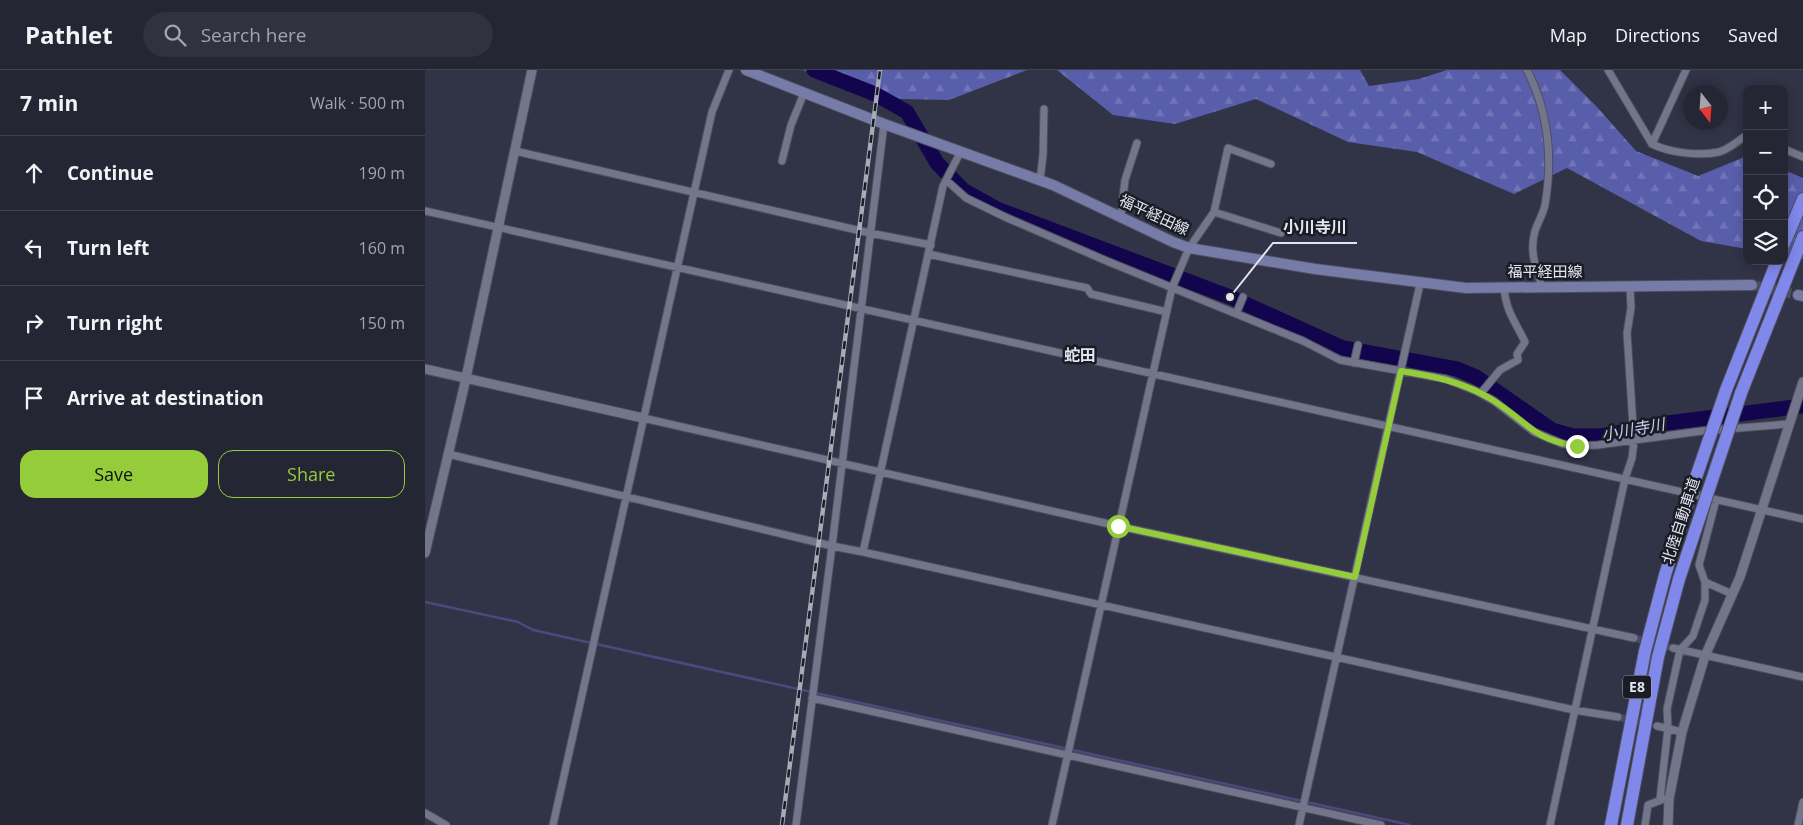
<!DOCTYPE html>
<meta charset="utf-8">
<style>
:root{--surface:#252634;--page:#313240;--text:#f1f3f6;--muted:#a3a5ac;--line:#42434f;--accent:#95cc3a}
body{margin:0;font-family:"Open Sans","Noto Sans JP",sans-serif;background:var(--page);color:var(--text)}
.controls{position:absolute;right:15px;top:15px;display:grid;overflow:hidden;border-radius:10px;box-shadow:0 2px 12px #0003}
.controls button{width:45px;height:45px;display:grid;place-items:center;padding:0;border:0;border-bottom:1px solid var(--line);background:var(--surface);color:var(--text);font:25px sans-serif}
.compass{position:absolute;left:1258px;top:15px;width:45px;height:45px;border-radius:50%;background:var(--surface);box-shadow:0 2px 12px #0003;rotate:163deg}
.stop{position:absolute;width:15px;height:15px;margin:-11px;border:4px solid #95cc3a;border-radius:50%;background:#fff}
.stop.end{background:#95cc3a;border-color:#fff;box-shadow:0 1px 5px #0008}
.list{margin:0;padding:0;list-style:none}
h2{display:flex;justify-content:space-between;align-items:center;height:65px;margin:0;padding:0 20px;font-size:21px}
h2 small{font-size:16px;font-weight:400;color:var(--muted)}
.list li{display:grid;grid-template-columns:32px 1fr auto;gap:15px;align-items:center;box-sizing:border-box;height:75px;padding:0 20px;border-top:1px solid var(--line)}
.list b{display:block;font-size:19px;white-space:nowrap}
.list em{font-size:16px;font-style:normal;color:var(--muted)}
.actions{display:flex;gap:10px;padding:15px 20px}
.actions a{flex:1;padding:11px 0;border:1px solid var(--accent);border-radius:15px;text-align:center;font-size:18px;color:var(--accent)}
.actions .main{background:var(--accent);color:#111}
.icon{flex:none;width:28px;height:28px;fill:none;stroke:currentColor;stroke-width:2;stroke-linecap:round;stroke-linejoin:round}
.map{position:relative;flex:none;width:1378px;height:755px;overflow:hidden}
header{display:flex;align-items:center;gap:30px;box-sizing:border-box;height:70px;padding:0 25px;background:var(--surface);border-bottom:1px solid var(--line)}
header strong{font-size:24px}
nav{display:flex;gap:28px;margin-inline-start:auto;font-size:18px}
.search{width:350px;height:45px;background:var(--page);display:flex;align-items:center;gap:12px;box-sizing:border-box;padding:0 18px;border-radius:28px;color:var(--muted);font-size:19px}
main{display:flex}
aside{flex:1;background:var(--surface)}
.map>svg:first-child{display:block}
.forest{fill:url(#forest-firs)}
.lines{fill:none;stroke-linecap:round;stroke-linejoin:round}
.stream{stroke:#50477e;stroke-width:2.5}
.river{stroke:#12044d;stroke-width:15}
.minor-tunnel{stroke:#4c4e60;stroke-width:7;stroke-dasharray:7 3.5;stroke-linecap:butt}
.secondary-tunnel{stroke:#4c4e60;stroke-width:10;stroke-dasharray:10 5;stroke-linecap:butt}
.minor-casing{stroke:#4d4f5f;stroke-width:9}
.tertiary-casing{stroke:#4d4f5f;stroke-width:11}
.secondary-casing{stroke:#4d4f5f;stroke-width:12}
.motorway-casing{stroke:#4d4f5f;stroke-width:14}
.minor{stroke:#73768b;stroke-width:7}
.tertiary{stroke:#73768b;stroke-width:9}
.secondary{stroke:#777ba8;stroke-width:10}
.motorway{stroke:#8088ea;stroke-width:12}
.rail-casing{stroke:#a8aab8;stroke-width:4.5}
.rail{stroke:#1a1c24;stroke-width:2.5;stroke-dasharray:8;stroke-linecap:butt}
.motorway-bridge-casing{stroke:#4d4f5f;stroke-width:14;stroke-linecap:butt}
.motorway-bridge{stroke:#8088ea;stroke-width:12}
.route{stroke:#95cc3a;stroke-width:6}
.labels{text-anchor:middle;stroke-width:5;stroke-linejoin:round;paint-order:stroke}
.shield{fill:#1a1c24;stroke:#a6a8b3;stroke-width:1}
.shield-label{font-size:14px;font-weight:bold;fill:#e2e4f0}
.street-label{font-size:15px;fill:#e2e4f0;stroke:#1a1c24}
.neighbourhood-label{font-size:16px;font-weight:bold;fill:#e2e4f0;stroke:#1a1c24}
.water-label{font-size:16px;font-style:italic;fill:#c6ccf7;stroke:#1a1c24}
.leader{fill:none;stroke:#e2e4f0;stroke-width:2}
.callout-dot{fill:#e2e4f0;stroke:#1a1c24;stroke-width:2}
.callout-label{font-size:16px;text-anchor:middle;font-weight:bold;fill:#e2e4f0;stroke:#1a1c24;stroke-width:5;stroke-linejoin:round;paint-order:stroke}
</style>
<header>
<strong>Pathlet</strong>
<div class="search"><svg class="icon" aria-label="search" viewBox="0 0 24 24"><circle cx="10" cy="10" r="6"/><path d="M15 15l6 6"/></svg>Search here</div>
<nav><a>Map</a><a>Directions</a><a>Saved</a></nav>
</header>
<main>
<aside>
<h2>7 min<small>Walk · 500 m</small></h2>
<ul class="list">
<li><svg class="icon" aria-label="ahead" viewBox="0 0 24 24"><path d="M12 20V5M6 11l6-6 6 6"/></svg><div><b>Continue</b></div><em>190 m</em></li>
<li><svg class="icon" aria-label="left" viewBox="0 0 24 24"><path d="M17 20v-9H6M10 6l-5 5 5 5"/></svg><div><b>Turn left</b></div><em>160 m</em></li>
<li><svg class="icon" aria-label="right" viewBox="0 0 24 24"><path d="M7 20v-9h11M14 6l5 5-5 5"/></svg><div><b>Turn right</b></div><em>150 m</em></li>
<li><svg class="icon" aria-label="arrive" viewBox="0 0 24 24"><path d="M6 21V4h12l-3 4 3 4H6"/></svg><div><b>Arrive at destination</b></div></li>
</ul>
<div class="actions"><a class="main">Save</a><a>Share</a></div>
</aside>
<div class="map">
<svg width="1378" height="755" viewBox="0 0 1378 755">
<defs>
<pattern id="forest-firs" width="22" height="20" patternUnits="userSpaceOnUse" patternTransform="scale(1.25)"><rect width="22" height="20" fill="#595eab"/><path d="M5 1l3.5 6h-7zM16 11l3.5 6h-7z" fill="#7175b7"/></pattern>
</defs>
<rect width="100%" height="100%" fill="#313346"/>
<path class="forest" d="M 377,0 L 602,0 L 524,30 L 476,29 Z
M 632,0 L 935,0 L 944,16 L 994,9 L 1022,0 L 1135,0 L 1172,37 L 1211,81 L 1273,106 L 1322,86 L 1322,179 L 1276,171 L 1142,98 L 1089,124 L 992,82 L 923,72 L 831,29 L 750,54 L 688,45 Z
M 1359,100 L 1378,108 L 1378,189 L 1359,186 Z"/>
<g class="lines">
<path class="stream" d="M 0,532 L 93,552 L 108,560 L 985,755"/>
<path class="river" d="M 389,0 L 450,24 L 482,42 L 512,93 L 538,120 L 572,139 L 805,227 L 918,278 L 1032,299 L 1051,307 L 1127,360 L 1148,366 L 1175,366 L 1242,353 L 1378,336"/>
<path class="minor-tunnel" d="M 1209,568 L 1248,578
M 1193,647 L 1224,654"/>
<path class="secondary-tunnel" d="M 1327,215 L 1373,225"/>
<g class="minor-casing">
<path id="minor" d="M 1102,0 C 1124,43 1128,88 1120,135 C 1118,144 1113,152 1110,161 C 1104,181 1111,198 1117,217
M 1183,0 L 1227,74
M 1261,0 L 1227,74 C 1245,83 1274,86 1294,82 C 1303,80 1314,70 1322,65
M 1359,79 L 1378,87
M 90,81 L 445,163 L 506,175
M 357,91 L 366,55 L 379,23
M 521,110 L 541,128 L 580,147 L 684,192 L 878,271 L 915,290 L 1021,309 L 1051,321 L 1069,331 L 1109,362 L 1138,374 L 1152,376 L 1173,375 L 1277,361 L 1363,354
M 615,110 L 618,85 L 619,39
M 0,141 L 1378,449
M 789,142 L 803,78 L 846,94
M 696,146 L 700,110 L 712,73
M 503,184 L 662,218 L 666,224 L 742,242
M 811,244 L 818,227
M 929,293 L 933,275
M 1056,323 L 1075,300 L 1093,290 L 1092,284 L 1100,272 C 1090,251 1081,242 1079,217
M 218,348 L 693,456 L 1209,568
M 23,384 L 407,476 L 459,54
M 438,482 L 1149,640 L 1193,647
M 1280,512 L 1274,495 L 1291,430
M 1248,578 L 1378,607
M 387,628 L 956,755
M 1232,656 L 1257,662
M 1235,729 L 1243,658 L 1242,639 L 1255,580 L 1268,566 L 1280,530 L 1280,512 L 1307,524
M 0,743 L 21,755
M 128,755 L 287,42 L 304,0
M 371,755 L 407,476 L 438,482 L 518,116 L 536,81
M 627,755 L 747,218 L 764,178 L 789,142 L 856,163
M 874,755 L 995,214
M 1125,755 L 1200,409 L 1207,388 L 1209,371 L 1202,263 L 1206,238 L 1205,217
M 1220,755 L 1223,735 L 1239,729
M 1373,755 L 1378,732"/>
</g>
<g class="tertiary-casing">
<path id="tertiary" d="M 0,299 L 218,348
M 0,483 L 39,317 L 107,0
M 1243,755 L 1244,729 L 1257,662 L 1280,586 L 1315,507 L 1378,312"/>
</g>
<g class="secondary-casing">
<path id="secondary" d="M 321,0 L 459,54 L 628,115 L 748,172 L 764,178 L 890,199 L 1041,218 L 1327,215
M 1373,225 L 1378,226"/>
</g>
<g class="motorway-casing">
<path id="motorway" d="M 1359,174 L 1378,129
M 1301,320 L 1352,191
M 1316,323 L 1378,167
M 1186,755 L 1220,581 L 1240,505
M 1202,755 L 1233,587 L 1254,509"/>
</g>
<use href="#minor" class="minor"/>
<use href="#tertiary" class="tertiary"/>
<use href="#secondary" class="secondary"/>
<use href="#motorway" class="motorway"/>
<g class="rail-casing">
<path id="rail" d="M 357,755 L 455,0"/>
</g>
<use href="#rail" class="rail"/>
<g class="motorway-bridge-casing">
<path id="motorway-bridge" d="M 1240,505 L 1269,413 L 1301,320
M 1254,509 L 1316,323"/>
</g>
<use href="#motorway-bridge" class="motorway-bridge"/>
</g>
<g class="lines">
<path class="route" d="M 693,456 L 930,507 L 976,301 C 1008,306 1038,312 1066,329 C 1101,350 1107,370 1152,376"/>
</g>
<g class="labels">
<rect class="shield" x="1198" y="605.5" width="28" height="23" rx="4"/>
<g class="shield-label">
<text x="1212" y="622">E8</text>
</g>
<g class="street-label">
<text transform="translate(729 145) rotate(25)" y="5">福平経田線</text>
<text x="1120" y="207">福平経田線</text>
<text transform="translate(1256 451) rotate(-72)" y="5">北陸自動車道</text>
</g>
<g class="neighbourhood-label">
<text x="655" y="291">蛇田</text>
</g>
<g class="water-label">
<text transform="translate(1208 359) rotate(-10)" y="6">小川寺川</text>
</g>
</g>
<path class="leader" d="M805 227L848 173H932"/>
<circle class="callout-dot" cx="805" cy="227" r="5"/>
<g class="callout-label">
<text x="890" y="163">小川寺川</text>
</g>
</svg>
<div class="controls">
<button>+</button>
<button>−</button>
<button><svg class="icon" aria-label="locate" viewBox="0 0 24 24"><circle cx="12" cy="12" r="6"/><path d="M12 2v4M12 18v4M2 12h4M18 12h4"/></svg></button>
<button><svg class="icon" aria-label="layers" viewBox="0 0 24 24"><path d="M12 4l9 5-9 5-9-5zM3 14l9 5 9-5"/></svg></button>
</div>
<svg class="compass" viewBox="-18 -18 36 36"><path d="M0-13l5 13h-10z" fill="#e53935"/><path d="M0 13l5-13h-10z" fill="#a3a5ac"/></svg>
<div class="stop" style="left:693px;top:456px"></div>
<div class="stop end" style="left:1152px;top:376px"></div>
</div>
</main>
